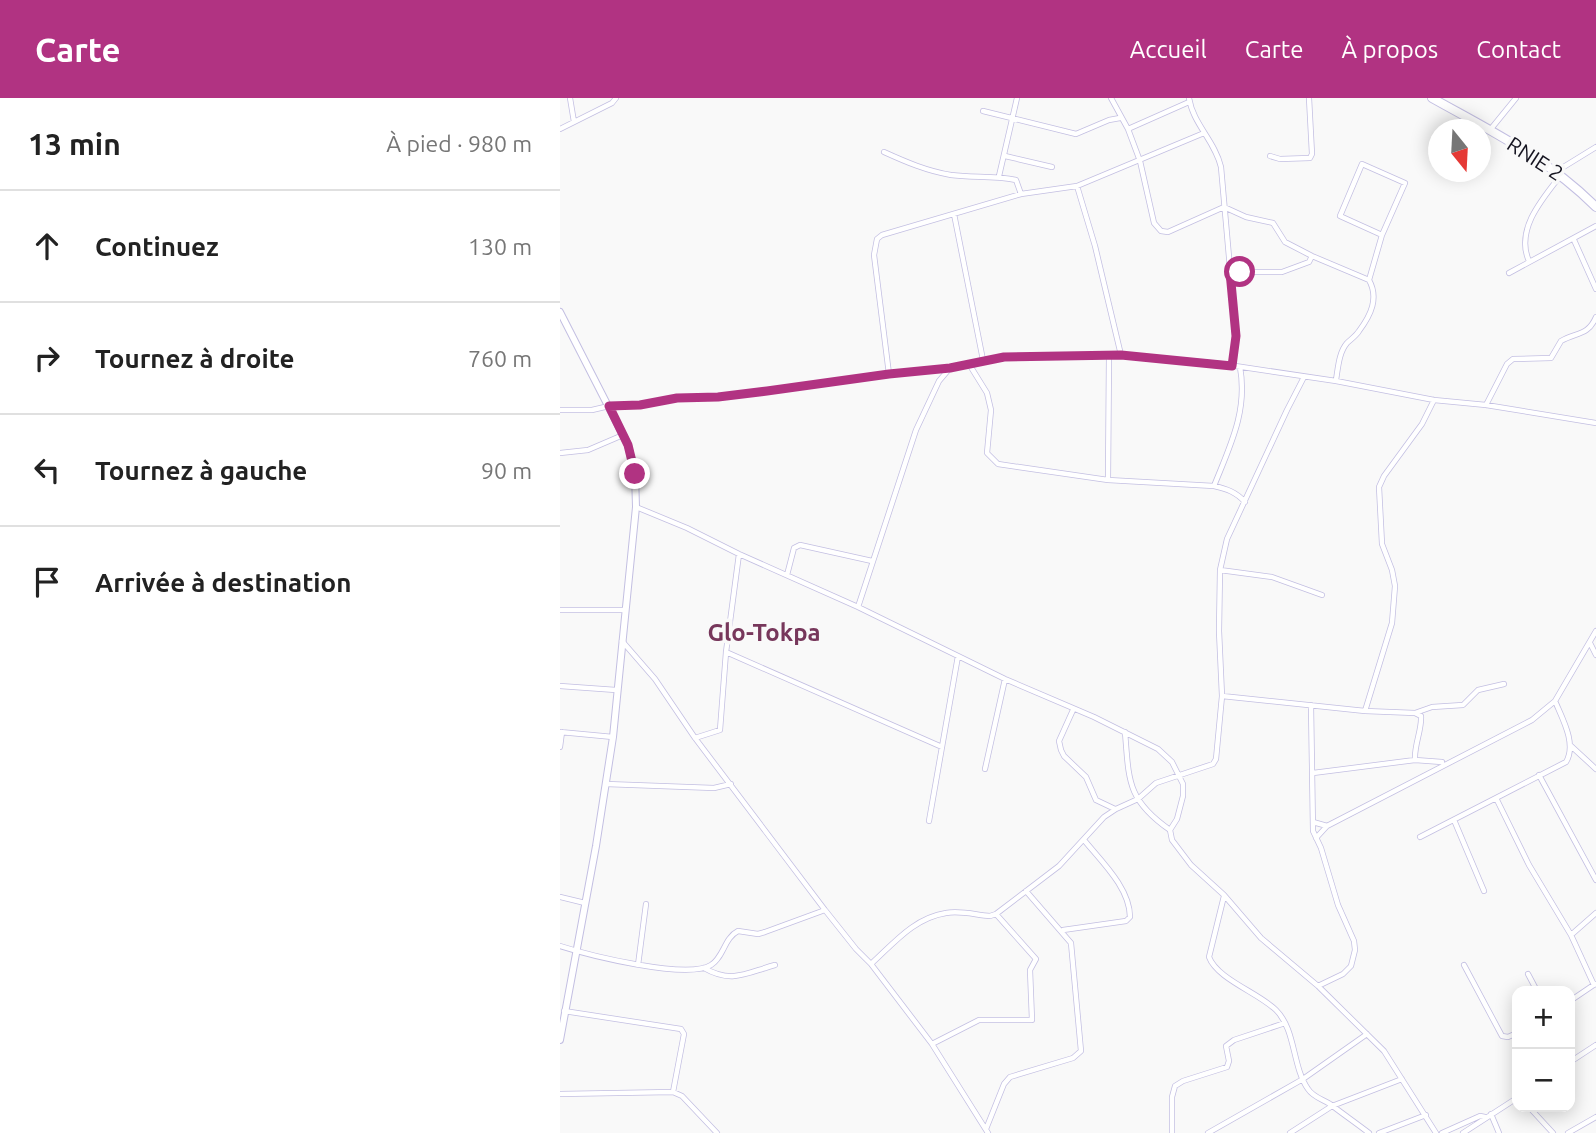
<!DOCTYPE html>
<html lang="fr">
<meta charset="utf-8">
<style>
:root{--surface:#fff;--page:#f2f2f2;--text:#222;--muted:#767676;--line:#e0e0e0;--accent:#b13382}
body{margin:0;font-family:Ubuntu,sans-serif;background:var(--page);color:var(--text)}
.controls{position:absolute;right:21px;bottom:21px;display:grid;overflow:hidden;border-radius:14px;box-shadow:0 4px 18px #0003}
.controls button{width:63px;height:63px;display:grid;place-items:center;padding:0;border:0;border-bottom:2px solid var(--line);background:var(--surface);color:var(--text);font:35px sans-serif}
.compass{position:absolute;left:868px;top:21px;width:63px;height:63px;border-radius:50%;background:var(--surface);box-shadow:0 4px 18px #0003;rotate:162deg}
.stop{position:absolute;width:21px;height:21px;margin:-16px;border:5px solid #b13382;border-radius:50%;background:#fff}
.stop.end{background:#b13382;border-color:#fff;box-shadow:0 2px 7px #0008}
.list{margin:0;padding:0;list-style:none}
h2{display:flex;justify-content:space-between;align-items:center;height:91px;margin:0;padding:0 28px;font-size:30px}
h2 small{font-size:23px;font-weight:400;color:var(--muted)}
.list li{display:grid;grid-template-columns:46px 1fr auto;gap:21px;align-items:center;box-sizing:border-box;height:112px;padding:0 28px;border-top:2px solid var(--line)}
.list b{display:block;font-size:26px;white-space:nowrap}
.list em{font-size:23px;font-style:normal;color:var(--muted)}
.icon{flex:none;width:38px;height:38px;fill:none;stroke:currentColor;stroke-width:2;stroke-linecap:round;stroke-linejoin:round}
.map{position:relative;flex:none;width:1036px;height:1035px;overflow:hidden}
header{display:flex;align-items:center;gap:42px;box-sizing:border-box;height:98px;padding:0 35px;background:var(--accent);color:#fff}
header strong{font-size:33px}
nav{display:flex;gap:38px;margin-inline-start:auto;font-size:24px}
main{display:flex}
aside{flex:1;background:var(--surface)}
.map>svg:first-child{display:block}
.lines{fill:none;stroke-linecap:round;stroke-linejoin:round}
.street-casing{stroke:#c3bfe2;stroke-width:6}
.secondary-casing{stroke:#c3bfe2;stroke-width:8}
.highway-casing{stroke:#c3bfe2;stroke-width:10}
.street{stroke:#fff;stroke-width:4.5}
.secondary{stroke:#fff;stroke-width:6}
.highway{stroke:#fff;stroke-width:8}
.route{stroke:#b13382;stroke-width:9}
.labels{text-anchor:middle;stroke-width:7;stroke-linejoin:round;paint-order:stroke}
.street-label{font-size:21px;fill:#151420;stroke:#f9f9f9}
.quarter-label{font-size:24px;font-weight:bold;fill:#77375b;stroke:#f9f9f9}
</style>
<header>
<strong>Carte</strong>
<nav><a>Accueil</a><a>Carte</a><a>À propos</a><a>Contact</a></nav>
</header>
<main>
<aside>
<h2>13 min<small>À pied · 980 m</small></h2>
<ul class="list">
<li><svg class="icon" aria-label="ahead" viewBox="0 0 24 24"><path d="M12 20V5M6 11l6-6 6 6"/></svg><div><b>Continuez</b></div><em>130 m</em></li>
<li><svg class="icon" aria-label="right" viewBox="0 0 24 24"><path d="M7 20v-9h11M14 6l5 5-5 5"/></svg><div><b>Tournez à droite</b></div><em>760 m</em></li>
<li><svg class="icon" aria-label="left" viewBox="0 0 24 24"><path d="M17 20v-9H6M10 6l-5 5 5 5"/></svg><div><b>Tournez à gauche</b></div><em>90 m</em></li>
<li><svg class="icon" aria-label="arrive" viewBox="0 0 24 24"><path d="M6 21V4h12l-3 4 3 4H6"/></svg><div><b>Arrivée à destination</b></div></li>
</ul>
</aside>
<div class="map">
<svg width="1036" height="1035" viewBox="0 0 1036 1035">
<rect width="100%" height="100%" fill="#f9f9f9"/>
<g class="lines">
<g class="street-casing">
<path id="street" d="M 10,0 L 14,24
M 551,0 L 568,31 L 580,63 L 594,125 L 601,133 L 608,134 L 664,109 L 686,119 L 713,125 L 725,144 L 752,158 L 809,182
M 629,0 C 633,26 655,43 661,69 L 676,238 L 672,268
M 423,13 L 516,36 L 549,22 L 560,20
M 0,31 L 52,5 L 56,0
M 568,31 L 629,4
M 930,32 L 956,0
M 324,54 C 346,64 367,73 391,77 C 413,80 434,77 456,82 L 461,96
M 445,58 L 492,69
M 710,58 L 720,61 L 750,60 L 752,56 L 749,0
M 802,66 L 845,85 L 822,137 L 780,118 Z
M 997,73 L 1036,49
M 439,78 L 457,0
M 517,88 L 535,148 L 561,257
M 394,116 L 423,262
M 1014,142 L 1036,191
M 969,163 C 955,132 982,101 1001,77
M 669,174 L 722,174 L 749,164 L 752,158
M 949,175 L 1036,128
M 409,266 L 427,295 L 431,312 L 427,355 L 438,366 L 548,382 L 654,388 C 667,391 676,394 685,404
M 329,276 L 314,157 L 317,141 L 322,137 L 461,96 L 517,88 L 644,35
M 776,282 C 778,270 779,254 787,245 C 791,241 796,238 799,233 C 811,217 819,200 809,182 L 822,137
M 926,307 L 947,266 L 953,261 L 991,260 L 1001,243 C 1016,234 1028,238 1036,219
M 0,312 L 32,312 L 49,308 L 80,307 L 117,300 L 158,299 L 207,293 L 329,276 L 390,270 L 444,259 L 561,257 L 662,266 L 776,283 L 874,302 L 926,307 L 1036,325
M 0,355 L 28,352 L 63,337
M 548,382 L 549,257
M 654,388 C 670,348 688,313 680,269
M 76,409 L 127,430 L 179,456 L 298,509 L 445,581 L 534,619 L 598,651 L 612,664 L 623,686 L 623,698 L 617,721 L 610,732 L 612,742 L 631,767 L 664,797 L 701,840 L 758,888 L 824,953 L 876,1035
M 660,472 L 712,479 L 762,497
M 227,477 L 234,450 L 240,447 L 312,463
M 298,509 L 356,332 L 379,283 L 390,270
M 0,512 L 64,512
M 62,543 L 95,581 L 135,640 L 265,812 L 296,851 L 311,866 L 372,946 L 428,1035
M 1030,545 L 1036,557
M 166,554 L 382,649
M 0,588 L 56,592
M 662,598 L 805,613 L 855,615 L 861,618 C 862,632 854,647 855,662 L 882,664
M 995,603 C 1002,620 1017,646 1006,664 L 936,700 L 969,767 L 1011,837
M 751,607 L 753,733 L 761,750 L 778,807 L 794,843 L 795,852 L 791,868 L 783,876 L 758,888
M 513,612 L 499,643 L 501,652 L 504,658 L 526,679 L 536,702 L 555,711
M 805,613 L 832,525 L 835,488 L 832,472 L 822,446 L 819,389 L 824,378 L 862,326 L 874,302
M 855,615 L 872,609 L 903,607 L 918,592 L 944,586
M 0,634 L 53,639
M 565,634 C 569,683 567,702 610,732
M 135,640 L 160,632 L 166,554 L 179,456
M 1011,648 L 1036,671
M 0,649 L 2,634
M 425,671 L 445,581
M 753,675 L 855,662
M 979,677 L 1036,782
M 46,686 L 154,690 L 171,686
M 894,722 L 924,793
M 369,723 L 398,558
M 753,724 L 767,728
M 860,739 L 936,700
M 756,740 L 767,728 L 972,622 L 995,603 L 1036,533
M 664,798 L 649,859 C 657,881 699,895 716,912 C 736,932 732,968 748,991 C 753,999 762,1001 770,1006 C 783,1016 796,1025 809,1035
M 0,799 L 25,805
M 503,832 L 566,823 L 570,819 C 570,790 541,763 524,742
M 0,848 C 28,857 127,882 151,867 C 164,859 164,840 178,833 L 198,836 L 205,834 L 265,812
M 311,866 C 334,845 354,820 386,815 C 400,812 416,817 430,818 L 436,816 L 499,768 L 544,719 L 556,711 L 578,701 L 596,685 L 653,666 L 656,661 L 662,598 L 659,533 L 660,472 L 667,441 L 727,312 L 744,279
M 78,867 L 86,806
M 904,867 L 942,938 L 948,939 L 957,935
M 144,870 C 172,886 186,875 215,867
M 968,876 L 977,893
M 1034,887 L 1011,837 L 1036,815
M 1010,903 L 1035,886
M 4,913 L 121,931 L 124,936 L 113,994
M 372,946 L 419,922 L 472,922 L 470,872 L 476,861 L 436,816
M 1010,964 L 1036,947
M 0,996 L 113,994 L 122,998 L 157,1035
M 969,1009 L 993,1035
M 931,1016 L 939,1035
M 426,1031 L 444,986 L 450,979 L 513,960 L 521,953 L 511,845 L 466,793
M 612,1035 L 612,999 L 615,988 L 623,983 L 667,969 L 669,963 L 666,948 L 674,942 L 725,925
M 648,1035 L 743,981 L 807,936
M 730,1035 L 772,1008 L 842,981
M 819,1035 L 866,1017
M 882,1035 L 920,1018 L 925,1019
M 903,1035 L 957,1000
M 1008,1035 L 1036,1019"/>
</g>
<g class="secondary-casing">
<path id="secondary" d="M 0,214 L 68,347 L 75,376 L 76,409 L 53,639 L 36,748 L 0,942"/>
</g>
<g class="highway-casing">
<path id="highway" d="M 872,0 C 931,33 987,60 1036,109"/>
</g>
<use href="#street" class="street"/>
<use href="#secondary" class="secondary"/>
<use href="#highway" class="highway"/>
</g>
<g class="lines">
<path class="route" d="M 75,376 L 68,347 L 49,308 L 80,307 L 117,300 L 158,299 L 207,293 L 329,276 L 390,270 L 444,259 L 561,257 L 672,268 L 676,238 L 670,174 L 680,174"/>
</g>
<g class="labels">
<g class="street-label">
<text transform="translate(975 61) rotate(33)" y="7">RNIE 2</text>
</g>
<g class="quarter-label">
<text x="204" y="543">Glo-Tokpa</text>
</g>
</g>
</svg>
<div class="controls">
<button>+</button>
<button>−</button>
</div>
<svg class="compass" viewBox="-18 -18 36 36"><path d="M0-13l5 13h-10z" fill="#e53935"/><path d="M0 13l5-13h-10z" fill="#767676"/></svg>
<div class="stop" style="left:680px;top:174px"></div>
<div class="stop end" style="left:75px;top:376px"></div>
</div>
</main>
